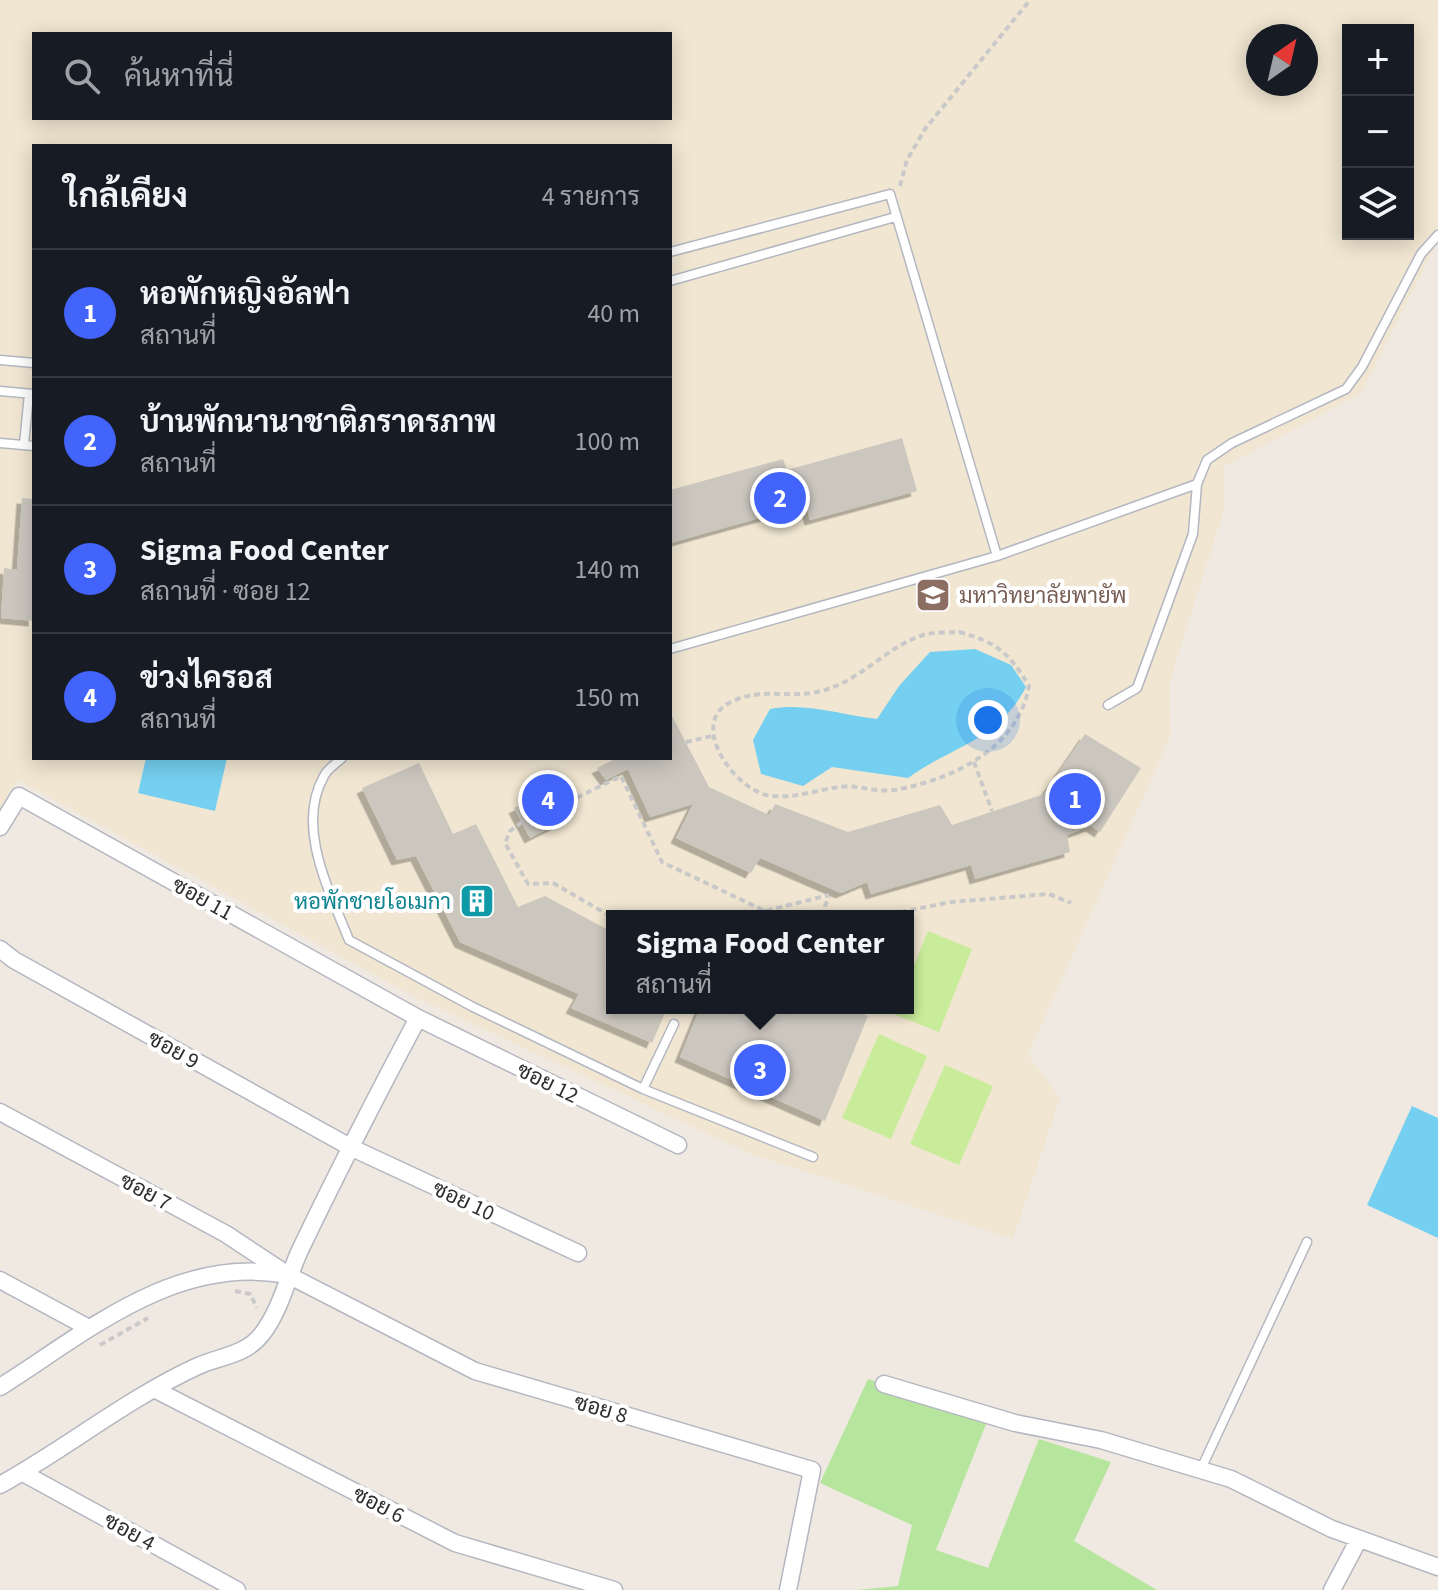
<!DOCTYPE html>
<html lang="th">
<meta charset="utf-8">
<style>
:root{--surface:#171b24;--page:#20242c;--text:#f1f3f6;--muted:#9ea1a6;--line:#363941;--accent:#4264fb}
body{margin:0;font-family:"Source Sans 3",Sarabun,sans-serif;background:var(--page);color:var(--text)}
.controls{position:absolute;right:24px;top:24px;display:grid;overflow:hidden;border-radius:0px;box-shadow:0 4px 20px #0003}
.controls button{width:72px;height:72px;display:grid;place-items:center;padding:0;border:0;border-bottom:2px solid var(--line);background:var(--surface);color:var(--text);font:40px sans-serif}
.compass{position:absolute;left:1246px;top:24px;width:72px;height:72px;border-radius:50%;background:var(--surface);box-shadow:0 4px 20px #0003;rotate:34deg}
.you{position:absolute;left:988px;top:720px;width:28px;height:28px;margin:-20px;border:6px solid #fff;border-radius:50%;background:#1a73e8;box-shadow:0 0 0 12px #1a73e833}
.badge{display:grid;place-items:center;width:52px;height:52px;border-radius:50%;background:var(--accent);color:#fff;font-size:26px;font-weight:700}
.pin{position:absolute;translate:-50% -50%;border:4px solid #fff;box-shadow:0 2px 8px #0006}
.popup{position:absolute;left:606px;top:910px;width:308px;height:104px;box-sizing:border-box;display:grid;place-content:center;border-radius:0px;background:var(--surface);filter:drop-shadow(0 2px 6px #0005);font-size:26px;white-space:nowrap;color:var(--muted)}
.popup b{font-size:30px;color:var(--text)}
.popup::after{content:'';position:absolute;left:50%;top:100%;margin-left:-16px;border:16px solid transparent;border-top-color:var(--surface)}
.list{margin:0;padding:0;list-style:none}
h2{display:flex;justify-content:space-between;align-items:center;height:104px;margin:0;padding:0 32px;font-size:34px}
h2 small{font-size:26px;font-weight:400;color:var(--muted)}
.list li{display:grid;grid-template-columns:52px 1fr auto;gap:24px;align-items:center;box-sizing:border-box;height:128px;padding:0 32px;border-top:2px solid var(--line)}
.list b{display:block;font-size:30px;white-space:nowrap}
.list p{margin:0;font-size:26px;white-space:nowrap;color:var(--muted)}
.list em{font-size:26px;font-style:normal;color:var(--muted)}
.icon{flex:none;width:44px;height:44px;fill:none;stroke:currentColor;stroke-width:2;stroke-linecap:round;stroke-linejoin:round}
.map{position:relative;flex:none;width:1438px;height:1590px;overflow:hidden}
.search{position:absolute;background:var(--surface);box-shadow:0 4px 20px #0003;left:32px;top:32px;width:640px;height:88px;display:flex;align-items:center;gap:20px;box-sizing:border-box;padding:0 28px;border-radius:0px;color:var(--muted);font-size:30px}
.panel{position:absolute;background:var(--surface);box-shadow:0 4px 20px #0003;left:32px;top:144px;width:640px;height:616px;border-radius:0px}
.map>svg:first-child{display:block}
.education{fill:#f0e6d1;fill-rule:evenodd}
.green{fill:#b6e59e}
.pitch{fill:#c9ec9a}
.water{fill:#75cff0}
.building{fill:#cbc7bf;filter:url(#shadow)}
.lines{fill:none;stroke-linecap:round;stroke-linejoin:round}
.lane-casing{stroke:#b4b7c1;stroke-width:11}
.street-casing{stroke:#b4b7c1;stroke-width:19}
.path{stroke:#c9c9c9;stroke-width:4;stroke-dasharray:6 4;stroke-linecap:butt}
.lane{stroke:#fff;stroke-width:8}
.street{stroke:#fff;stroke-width:16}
.labels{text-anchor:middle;stroke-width:8;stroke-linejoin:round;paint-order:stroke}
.education-label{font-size:22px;fill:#785e54;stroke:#fff;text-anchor:start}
.street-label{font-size:22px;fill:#2e2e2e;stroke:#fff}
.culture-label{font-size:22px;fill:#0d838f;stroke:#fff;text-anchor:end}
</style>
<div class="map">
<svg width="1438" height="1590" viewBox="0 0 1438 1590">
<defs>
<filter id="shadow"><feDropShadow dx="-5.5" dy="5.5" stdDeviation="0" flood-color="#0004"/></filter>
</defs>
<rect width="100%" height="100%" fill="#efe9e1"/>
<path class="education" d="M 0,0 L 1438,0 L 1438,241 L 1362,393 L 1223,467 L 1225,506 L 1169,684 L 1171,735 L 1028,1055 L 1060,1098 L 1013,1239 L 751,1154 L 419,999 L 18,780 L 0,808 ZM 1348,30 L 1408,30 L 1408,234 L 1348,234 ZM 34,34 L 670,34 L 670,118 L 34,118 ZM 1258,36 L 1306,36 L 1306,84 L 1258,84 ZM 34,146 L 670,146 L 670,758 L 34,758 ZM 612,916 L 908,916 L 908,1008 L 612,1008 Z"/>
<path class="green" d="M 868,1379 L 988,1419 L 936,1550 L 988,1568 L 1039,1439 L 1111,1462 L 1074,1541 L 1157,1590 L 856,1590 L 898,1586 L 912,1525 L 820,1483 Z"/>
<path class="pitch" d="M 928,931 L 972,949 L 939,1032 L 894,1014 L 897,1008 L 908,1008 L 908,980 Z
M 879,1034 L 927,1056 L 891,1139 L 842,1118 Z
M 945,1065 L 993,1086 L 959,1165 L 910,1144 Z"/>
<path class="water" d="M 975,649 L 1011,665 L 1026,687 C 998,741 952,746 908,778 L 832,767 L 803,786 L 761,774 L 753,740 L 770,709 C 807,702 840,715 877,719 L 899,686 L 930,652 Z
M 146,758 L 227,758 L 215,811 L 138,793 Z
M 1412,1106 L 1438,1118 L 1438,1238 L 1367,1205 Z"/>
<path class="building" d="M 902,438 L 917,491 L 810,520 L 806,505 L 670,543 L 670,490 L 783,459 L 787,470 Z
M 22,498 L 34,499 L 34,621 L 1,618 L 4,568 L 17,570 Z
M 670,712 L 709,787 L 769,815 L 775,804 L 848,832 L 940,805 L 952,825 L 1044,794 L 1085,734 L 1141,768 L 1100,832 L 1091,826 L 1067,835 L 1070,852 L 975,879 L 971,865 L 871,894 L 867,882 L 841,893 L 760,858 L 751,873 L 676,838 L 693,804 L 650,817 L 628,769 L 606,780 L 597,768 L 617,758 L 670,758 Z
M 419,763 L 453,834 L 476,824 L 518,907 L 545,896 L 612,932 L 605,961 L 612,964 L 612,1008 L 667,1008 L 652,1043 L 571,1008 L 579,994 L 460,942 L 416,856 L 397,860 L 362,788 Z
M 561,784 L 575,815 L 530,838 L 514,808 Z
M 700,1008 L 849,1008 L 868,1016 L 825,1121 L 680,1057 Z"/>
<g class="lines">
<g class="lane-casing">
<path id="lane" d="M 670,252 L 890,194 L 997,556
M 670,281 L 895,217
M 0,360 L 34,363
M 0,391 L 33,394
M 0,443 L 34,446
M 24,445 L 29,394
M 670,649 L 997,556 L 1197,484
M 1108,705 L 1137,688 L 1193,534 L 1197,484 L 1207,460 L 1232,443 L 1346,389 L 1362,367 L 1421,254 L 1438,235
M 342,758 C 337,763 327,769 324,776 C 295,827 330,892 349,940 L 473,1007 L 643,1089 L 813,1157
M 643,1089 L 674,1024
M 1201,1469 L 1307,1242"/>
</g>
<g class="street-casing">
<path id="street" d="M 0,827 L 19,796 L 418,1018 L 678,1145
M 0,949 L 14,960 L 350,1147 L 578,1253
M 0,1112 L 226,1234 L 288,1275 L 475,1371 L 812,1470 L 788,1590
M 0,1280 L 87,1327
M 884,1384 L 1015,1423 L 1101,1440 L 1231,1479 L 1332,1529 L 1438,1567
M 0,1387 C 87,1332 173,1257 282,1274
M 154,1389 L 455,1543 L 614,1590
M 23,1473 L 237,1590
M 0,1485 C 67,1448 128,1398 198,1366 C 221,1356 246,1355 262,1334 C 282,1308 288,1274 302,1246 C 339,1169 378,1093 418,1018
M 1332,1590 L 1359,1539"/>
</g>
<path class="path" d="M 900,186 L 907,160 L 925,129 L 1030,0
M 959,632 C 997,642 1009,653 1029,686 C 1018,749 952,780 894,790 C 876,793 857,784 839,787 C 816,790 791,800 767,795 C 733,788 686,721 733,701 C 761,688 788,698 817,692 C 860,683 885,647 923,635 C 934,632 948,633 959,632 Z
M 686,742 L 712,736
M 974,762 L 992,811
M 568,802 L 621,776 L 662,862 L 765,911 L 829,895
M 522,822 L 510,831 L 505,843 L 528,884 L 553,883 L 612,917
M 740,916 L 765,911 L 764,916
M 821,916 L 829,896
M 881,916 L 951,902 L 1049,894 L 1071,903
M 235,1291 L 250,1294 L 257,1308
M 100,1345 L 148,1318"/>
<use href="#lane" class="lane"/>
<use href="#street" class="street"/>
</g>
<defs>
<g id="university-square" transform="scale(1.8)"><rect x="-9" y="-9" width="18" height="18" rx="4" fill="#8d6e63" stroke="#fff"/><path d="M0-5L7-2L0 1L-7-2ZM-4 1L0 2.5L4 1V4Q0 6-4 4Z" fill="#fff"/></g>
<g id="building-square" transform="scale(1.8)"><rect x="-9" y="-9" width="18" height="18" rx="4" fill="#0f9aa8" stroke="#fff"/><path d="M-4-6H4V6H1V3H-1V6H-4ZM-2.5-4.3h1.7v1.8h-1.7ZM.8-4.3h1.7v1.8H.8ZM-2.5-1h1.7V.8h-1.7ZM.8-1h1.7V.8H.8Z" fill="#fff"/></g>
</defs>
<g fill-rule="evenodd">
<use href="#university-square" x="933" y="595"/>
<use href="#building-square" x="477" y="901"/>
</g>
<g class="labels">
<g class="education-label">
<text x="959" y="603">มหาวิทยาลัยพายัพ</text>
</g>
<g class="street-label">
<text transform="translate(203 898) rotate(29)" y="8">ซอย 11</text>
<text transform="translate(174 1049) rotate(29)" y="8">ซอย 9</text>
<text transform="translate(548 1082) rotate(26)" y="8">ซอย 12</text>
<text transform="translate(146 1191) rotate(28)" y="8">ซอย 7</text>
<text transform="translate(464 1200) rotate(25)" y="8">ซอย 10</text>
<text transform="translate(601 1408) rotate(16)" y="8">ซอย 8</text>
<text transform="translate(379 1504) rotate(27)" y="8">ซอย 6</text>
<text transform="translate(130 1531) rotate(29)" y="8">ซอย 4</text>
</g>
<g class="culture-label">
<text x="451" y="909">หอพักชายโอเมกา</text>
</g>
</g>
</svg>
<div class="controls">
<button>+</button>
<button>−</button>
<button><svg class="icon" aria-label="layers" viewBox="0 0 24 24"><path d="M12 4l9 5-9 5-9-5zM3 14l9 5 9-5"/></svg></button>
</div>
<svg class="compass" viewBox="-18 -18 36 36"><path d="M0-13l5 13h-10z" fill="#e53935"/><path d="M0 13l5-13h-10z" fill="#9ea1a6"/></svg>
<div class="you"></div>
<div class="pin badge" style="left:1075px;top:799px">1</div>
<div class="pin badge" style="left:780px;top:498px">2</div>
<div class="pin badge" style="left:760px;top:1070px">3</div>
<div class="popup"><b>Sigma Food Center</b>สถานที่</div>
<div class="pin badge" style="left:548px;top:800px">4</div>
<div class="search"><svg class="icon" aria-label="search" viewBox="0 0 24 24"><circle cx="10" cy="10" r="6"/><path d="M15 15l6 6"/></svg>ค้นหาที่นี่</div>
<section class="panel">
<h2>ใกล้เคียง<small>4 รายการ</small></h2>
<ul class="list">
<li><span class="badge">1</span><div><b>หอพักหญิงอัลฟา</b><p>สถานที่</p></div><em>40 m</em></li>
<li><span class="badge">2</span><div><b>บ้านพักนานาชาติภราดรภาพ</b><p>สถานที่</p></div><em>100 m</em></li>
<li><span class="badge">3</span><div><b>Sigma Food Center</b><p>สถานที่ · ซอย 12</p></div><em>140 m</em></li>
<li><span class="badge">4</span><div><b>ข่วงไครอส</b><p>สถานที่</p></div><em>150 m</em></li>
</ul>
</section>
</div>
